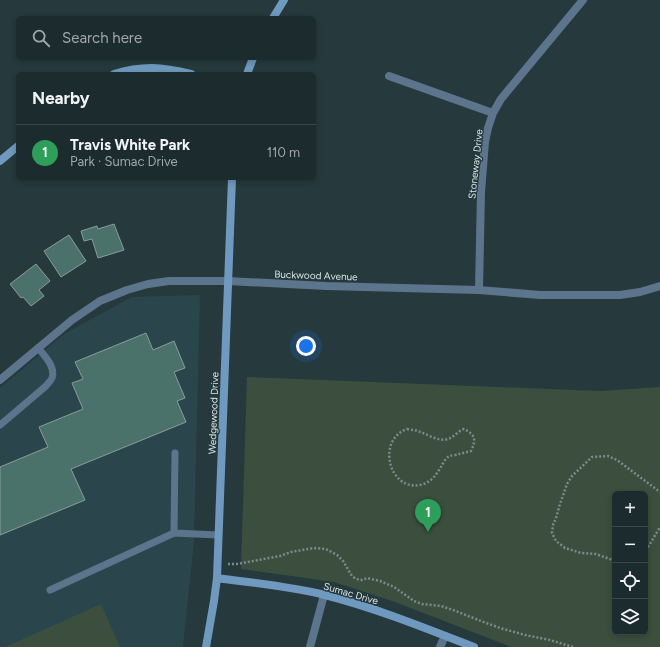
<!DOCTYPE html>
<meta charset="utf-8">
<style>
:root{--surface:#1c2b2e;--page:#253336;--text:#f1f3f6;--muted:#a0a7aa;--line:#3a474a;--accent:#bca0f2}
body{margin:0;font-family:Figtree,sans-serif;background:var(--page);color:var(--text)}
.controls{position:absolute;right:12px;bottom:12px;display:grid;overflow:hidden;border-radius:6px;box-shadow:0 2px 6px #0003}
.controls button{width:36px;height:36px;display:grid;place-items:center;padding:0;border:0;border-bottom:1px solid var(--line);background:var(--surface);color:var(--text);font:20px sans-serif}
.you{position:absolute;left:306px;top:346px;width:14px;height:14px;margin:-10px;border:3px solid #fff;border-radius:50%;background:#1a73e8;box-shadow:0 0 0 6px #1a73e833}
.badge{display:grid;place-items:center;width:26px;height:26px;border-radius:50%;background:var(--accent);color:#fff;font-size:13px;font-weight:700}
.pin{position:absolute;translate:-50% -33px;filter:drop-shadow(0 1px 2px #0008)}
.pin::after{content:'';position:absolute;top:21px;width:14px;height:12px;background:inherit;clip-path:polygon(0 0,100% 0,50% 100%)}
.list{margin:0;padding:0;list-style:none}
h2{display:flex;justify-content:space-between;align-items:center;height:52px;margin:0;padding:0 16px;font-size:17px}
h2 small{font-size:13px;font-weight:400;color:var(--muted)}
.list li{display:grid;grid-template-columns:26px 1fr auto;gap:12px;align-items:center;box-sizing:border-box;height:56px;padding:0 16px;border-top:1px solid var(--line)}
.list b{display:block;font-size:15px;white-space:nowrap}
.list p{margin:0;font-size:13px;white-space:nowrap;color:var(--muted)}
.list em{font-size:13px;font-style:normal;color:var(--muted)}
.icon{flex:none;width:22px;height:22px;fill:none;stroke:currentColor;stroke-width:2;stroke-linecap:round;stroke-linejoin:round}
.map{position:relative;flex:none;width:660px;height:647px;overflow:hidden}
.search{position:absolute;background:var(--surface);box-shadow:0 2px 6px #0003;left:16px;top:16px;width:300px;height:44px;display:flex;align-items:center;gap:10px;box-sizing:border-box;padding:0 14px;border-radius:6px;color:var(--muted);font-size:15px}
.panel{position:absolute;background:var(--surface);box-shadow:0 2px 6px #0003;left:16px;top:72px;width:300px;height:108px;border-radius:6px}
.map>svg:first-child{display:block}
.built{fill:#2a454b}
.green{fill:#3c4e3e;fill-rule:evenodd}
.building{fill:#4a726a;stroke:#899e9a}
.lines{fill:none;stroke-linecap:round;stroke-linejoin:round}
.path{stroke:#7b8b8e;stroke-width:2.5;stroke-dasharray:2 2;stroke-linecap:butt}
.lane{stroke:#5c758d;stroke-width:7}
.street{stroke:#5c758d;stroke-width:8}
.secondary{stroke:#6f99be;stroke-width:8}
.labels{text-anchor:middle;stroke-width:3;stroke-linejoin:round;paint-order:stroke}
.street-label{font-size:10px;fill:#d8e3e6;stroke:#26393d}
</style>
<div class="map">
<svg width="660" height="647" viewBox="0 0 660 647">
<rect width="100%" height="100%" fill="#26393d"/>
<path class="built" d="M 200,295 L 194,541 L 183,647 L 0,647 L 0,388 L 64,334 L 132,297 Z"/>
<path class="green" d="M 247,377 L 600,391 L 660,387 L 660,647 L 511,647 L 395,602 L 334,582 L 241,569 ZM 615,494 L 645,494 L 645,632 L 615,632 Z
M 101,604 L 120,647 L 5,647 Z"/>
<path class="building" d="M 114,224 L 124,250 L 98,258 L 92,239 L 84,241 L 81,231 L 97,226 L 98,229 Z
M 69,235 L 86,261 L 61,277 L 44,251 Z
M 36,264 L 50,281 L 39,290 L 44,296 L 31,306 L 23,297 L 21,298 L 10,284 Z
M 146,333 L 153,350 L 174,341 L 185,368 L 174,372 L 185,398 L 177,401 L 186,422 L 71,469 L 85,500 L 0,535 L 0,467 L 48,447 L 39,427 L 83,409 L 72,383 L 83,379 L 75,362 Z"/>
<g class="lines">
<path class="path" d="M 407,429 C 412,430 416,430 420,432 C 429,435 439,442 448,439 C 454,437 458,431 464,429 C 476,435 476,440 471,451 C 467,452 463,453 459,454 C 457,455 452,455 450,456 C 446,457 444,462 442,465 C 437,474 431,483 420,485 C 389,491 376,440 407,429 Z
M 645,550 L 650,544 L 660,527
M 615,561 L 596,554 L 581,553 L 565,548 L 556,541 L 552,533 L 553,525 L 556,518 L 560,504 L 567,484 L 572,476 L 592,457 L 608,456 L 617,460 L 660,492
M 228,564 L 237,564 L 280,556 L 291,552 L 314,548 L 326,549 L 337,555 L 343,561 L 352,576 L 356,579 L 362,580 L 367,578 L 380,581 L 394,587 L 414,601 L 422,604 L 441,606 L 453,610 L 481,621 L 500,628 L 525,635 L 550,640 L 573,647"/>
<path class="lane" d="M 0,425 L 46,386 C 47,384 51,381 52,378 C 56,367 44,355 38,348
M 174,533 L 218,535
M 50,590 L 174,533 L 175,453"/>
<path class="street" d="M 389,76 L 493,113
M 479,290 L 481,192 L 485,142 L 488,128 L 493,113 L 501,99 L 583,0
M 0,380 L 72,320 L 100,301 L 127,290 L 148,284 L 169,281 L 228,281 L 326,286 L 479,290 L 540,295 L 620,295 L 640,292 L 660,286
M 310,647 L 324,595
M 440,647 L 445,636"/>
<path class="secondary" d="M 273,18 L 284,0
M 114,74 C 143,65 162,67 191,74
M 247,74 L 253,58
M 0,161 L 18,146
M 217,578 C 253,583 289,586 325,595 C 376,608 425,628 474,647
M 206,647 L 214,601 L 217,578 L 232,178"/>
</g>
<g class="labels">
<g class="street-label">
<text transform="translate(475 164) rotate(-84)" y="4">Stoneway Drive</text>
<text transform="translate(316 275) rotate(2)" y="4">Buckwood Avenue</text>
<text transform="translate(213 413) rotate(-88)" y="4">Wedgewood Drive</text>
<text transform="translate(351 593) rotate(16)" y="4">Sumac Drive</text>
</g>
</g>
</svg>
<div class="controls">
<button>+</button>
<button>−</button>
<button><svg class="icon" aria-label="locate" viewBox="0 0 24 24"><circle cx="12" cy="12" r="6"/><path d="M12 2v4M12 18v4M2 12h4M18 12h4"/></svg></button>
<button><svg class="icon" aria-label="layers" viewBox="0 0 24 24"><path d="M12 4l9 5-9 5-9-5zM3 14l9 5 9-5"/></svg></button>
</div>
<div class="you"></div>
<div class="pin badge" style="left:428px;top:532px;background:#2e9e5b">1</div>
<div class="search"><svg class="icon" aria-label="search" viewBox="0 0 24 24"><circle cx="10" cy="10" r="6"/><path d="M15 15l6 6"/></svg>Search here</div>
<section class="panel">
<h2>Nearby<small></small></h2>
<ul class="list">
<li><span class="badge" style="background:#2e9e5b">1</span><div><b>Travis White Park</b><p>Park · Sumac Drive</p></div><em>110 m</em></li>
</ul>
</section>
</div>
